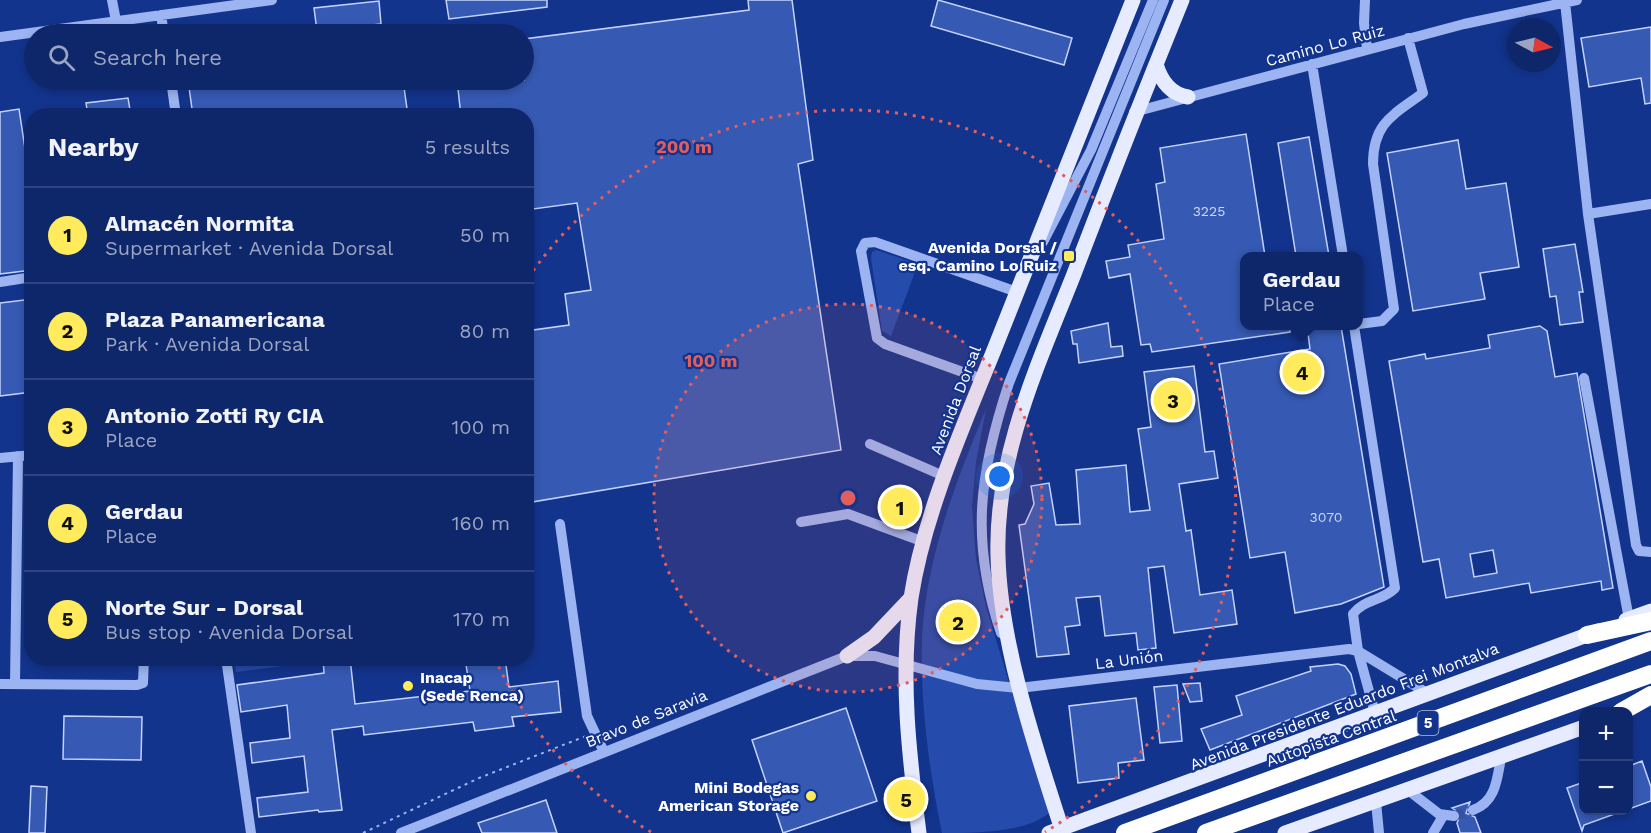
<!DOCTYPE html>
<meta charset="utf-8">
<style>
:root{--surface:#0e276a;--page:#1c3372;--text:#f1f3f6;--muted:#9ba5c1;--line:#2e447e;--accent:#ffeb5c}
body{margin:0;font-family:"Work Sans",sans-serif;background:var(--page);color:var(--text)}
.controls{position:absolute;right:18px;bottom:18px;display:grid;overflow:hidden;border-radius:12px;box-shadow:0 3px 9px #0003}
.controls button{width:54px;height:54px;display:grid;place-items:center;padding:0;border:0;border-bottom:2px solid var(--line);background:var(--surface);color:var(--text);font:30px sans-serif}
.compass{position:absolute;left:1507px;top:18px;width:54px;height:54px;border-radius:50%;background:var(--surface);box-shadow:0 3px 9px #0003;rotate:97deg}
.you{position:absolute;left:1000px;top:477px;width:21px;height:21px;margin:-15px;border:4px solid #fff;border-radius:50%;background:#1a73e8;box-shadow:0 0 0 9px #1a73e833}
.badge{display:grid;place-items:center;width:39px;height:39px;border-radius:50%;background:var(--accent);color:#111;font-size:20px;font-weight:700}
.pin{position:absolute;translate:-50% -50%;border:3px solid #fff;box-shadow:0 2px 6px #0006}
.popup{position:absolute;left:1240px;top:252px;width:123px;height:78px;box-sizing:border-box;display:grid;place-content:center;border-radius:12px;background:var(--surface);filter:drop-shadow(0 2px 4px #0005);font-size:20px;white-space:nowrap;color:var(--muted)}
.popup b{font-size:22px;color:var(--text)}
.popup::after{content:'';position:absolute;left:50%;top:100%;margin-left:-12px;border:12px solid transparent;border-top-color:var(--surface)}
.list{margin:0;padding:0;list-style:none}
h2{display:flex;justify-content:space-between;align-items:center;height:78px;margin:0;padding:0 24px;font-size:26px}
h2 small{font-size:20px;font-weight:400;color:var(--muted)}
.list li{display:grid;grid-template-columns:39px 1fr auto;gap:18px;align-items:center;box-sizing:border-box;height:96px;padding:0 24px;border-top:2px solid var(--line)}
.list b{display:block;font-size:22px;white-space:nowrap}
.list p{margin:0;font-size:20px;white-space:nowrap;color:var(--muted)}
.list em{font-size:20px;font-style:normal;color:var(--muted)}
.icon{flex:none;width:33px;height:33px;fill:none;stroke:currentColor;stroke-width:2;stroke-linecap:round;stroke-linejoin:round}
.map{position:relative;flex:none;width:1651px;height:833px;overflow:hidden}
.search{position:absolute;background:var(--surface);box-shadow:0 3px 9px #0003;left:24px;top:24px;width:510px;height:66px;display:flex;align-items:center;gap:15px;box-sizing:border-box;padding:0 21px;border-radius:33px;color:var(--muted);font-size:22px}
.panel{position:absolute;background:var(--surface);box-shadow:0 3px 9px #0003;left:24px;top:108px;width:510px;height:558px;border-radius:24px}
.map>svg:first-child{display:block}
.green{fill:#254cac}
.building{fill:#365ab4;stroke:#c3d3fc;stroke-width:1.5;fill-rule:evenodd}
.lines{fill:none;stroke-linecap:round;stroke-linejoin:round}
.minor-tunnel{stroke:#36529e;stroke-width:10;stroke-dasharray:10 5;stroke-linecap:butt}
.path{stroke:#9cb4f1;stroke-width:2;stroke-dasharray:3 4.5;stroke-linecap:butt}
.minor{stroke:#9cb4f1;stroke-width:10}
.major{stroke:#e6ebff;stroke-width:15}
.highway{stroke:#fff;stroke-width:18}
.ring{fill:none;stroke:#e05e5e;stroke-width:3;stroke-dasharray:3 6}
.poi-dot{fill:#ffeb5c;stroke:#13348d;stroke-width:2}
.labels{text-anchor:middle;stroke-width:4.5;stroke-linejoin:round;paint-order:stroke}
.number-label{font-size:14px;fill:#cdd6ec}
.shield{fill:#13348d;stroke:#b8c2dd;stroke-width:1.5}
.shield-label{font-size:15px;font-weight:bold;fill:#fff}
.street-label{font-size:16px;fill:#fff;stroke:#13348d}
.poi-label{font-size:16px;font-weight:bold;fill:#fff;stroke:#13348d;text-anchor:end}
.centre{fill:#e05e5e;stroke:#13348d;stroke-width:3}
.ring-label{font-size:18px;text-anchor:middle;font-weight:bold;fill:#e05e5e;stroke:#13348d;stroke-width:4.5;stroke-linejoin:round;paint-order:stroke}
</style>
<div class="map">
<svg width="1651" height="833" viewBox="0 0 1651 833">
<rect width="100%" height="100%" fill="#13348d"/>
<path class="green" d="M 876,250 L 918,264 L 891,336 L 882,331 L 871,258 L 872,252 Z
M 986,409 L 976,462 L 972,506 L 976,559 L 986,607 L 1049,813 C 1025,833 973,833 942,833 C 929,769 920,703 922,638 C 926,558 956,481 986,409 Z
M 234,659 L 290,659 L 290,665 L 236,672 Z"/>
<path class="building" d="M 446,0 L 547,0 L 547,7 L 449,19 Z
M 748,0 L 792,0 L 813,160 L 798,164 L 841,450 L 526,503 L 526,331 L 569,325 L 565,294 L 591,290 L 577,203 L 526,210 L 526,116 L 461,116 L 457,80 L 524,80 L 524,39 L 749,10 Z
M 938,0 L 1072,38 L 1064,65 L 931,26 Z
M 379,1 L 381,24 L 317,31 L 314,8 Z
M 1651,27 L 1651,103 L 1645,104 L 1641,78 L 1589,87 L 1581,38 Z
M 188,80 L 403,80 L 408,116 L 193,116 Z
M 128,98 L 131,116 L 88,116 L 86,103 Z
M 19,109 L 32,195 L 32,270 L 0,274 L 0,112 Z
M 1246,134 L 1265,256 L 1245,256 L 1245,326 L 1290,326 L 1290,332 L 1152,352 L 1150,344 L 1141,345 L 1130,274 L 1109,278 L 1106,261 L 1130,257 L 1128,245 L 1164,239 L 1156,184 L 1165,182 L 1160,148 Z
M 1309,137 L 1329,256 L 1296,256 L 1278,143 Z
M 1458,140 L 1466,189 L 1506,183 L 1519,267 L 1480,273 L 1485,299 L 1413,311 L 1387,153 Z
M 1575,244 L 1583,292 L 1579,292 L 1583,322 L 1560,325 L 1556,296 L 1550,297 L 1543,249 Z
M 32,299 L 32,392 L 0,396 L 0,303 Z
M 1108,323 L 1111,347 L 1122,346 L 1123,356 L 1079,363 L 1077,344 L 1073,344 L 1071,331 Z
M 1307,326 L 1341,326 L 1384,587 L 1341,604 L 1295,613 L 1285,552 L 1250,558 L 1219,364 L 1310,349 Z
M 1540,326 L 1547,331 L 1555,377 L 1577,373 L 1613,588 L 1602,590 L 1601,581 L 1531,593 L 1529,583 L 1446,598 L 1439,559 L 1423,562 L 1389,361 L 1425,354 L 1426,359 L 1490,348 L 1488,335 ZM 1493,550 L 1497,573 L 1474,577 L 1470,554 Z
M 1194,366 L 1205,452 L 1214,451 L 1218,478 L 1179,484 L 1186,531 L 1191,530 L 1200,595 L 1232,590 L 1237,624 L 1174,633 L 1164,566 L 1148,568 L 1156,648 L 1138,650 L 1136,633 L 1105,636 L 1100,596 L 1076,598 L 1080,625 L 1065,627 L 1069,654 L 1037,657 L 1019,525 L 1025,524 L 1034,504 L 1031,486 L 1049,483 L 1056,525 L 1080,524 L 1076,470 L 1126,465 L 1130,512 L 1150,510 L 1138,429 L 1151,427 L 1144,372 Z
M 895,499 L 909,506 L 904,515 L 890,508 Z
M 323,658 L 350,658 L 355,704 L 470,691 L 465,658 L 505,658 L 509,687 L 558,681 L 561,712 L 512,717 L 514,726 L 475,731 L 473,722 L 364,735 L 363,726 L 332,730 L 342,810 L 319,812 L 318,810 L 259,817 L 257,798 L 308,792 L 304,756 L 252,763 L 250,743 L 290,738 L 287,705 L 241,712 L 237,685 L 324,673 Z
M 1338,664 L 1345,666 L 1351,674 L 1356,694 L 1210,750 L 1201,729 L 1242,715 L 1236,696 L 1311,671 L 1310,667 Z
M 1200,683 L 1202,701 L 1190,702 L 1183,684 Z
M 1177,685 L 1182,741 L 1160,743 L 1154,687 Z
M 1136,698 L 1144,760 L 1118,763 L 1119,778 L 1078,783 L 1069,706 Z
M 846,708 L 877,801 L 783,833 L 752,740 Z
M 64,716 L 142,717 L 141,760 L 63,759 Z
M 1642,761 L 1651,787 L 1651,801 L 1629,809 L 1629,766 Z
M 1584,782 L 1584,810 L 1620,812 L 1584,825 L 1582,831 L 1567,788 Z
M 31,786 L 47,787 L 45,833 L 29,833 Z
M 546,800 L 557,833 L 482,833 L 478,823 Z
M 1470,802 L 1466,813 L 1475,817 L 1481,833 L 1460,833 L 1457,823 L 1461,814 L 1452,808 Z"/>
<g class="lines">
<path class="minor-tunnel" d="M 1454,816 L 1473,810"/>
<path class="path" d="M 363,833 L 479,778 L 586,736"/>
<path class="minor" d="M 112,0 L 116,21
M 1365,0 L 1364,23 L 1367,49
M 1565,2 L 1588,214 L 1636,545 L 1639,551 L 1651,552
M 161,15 L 164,34
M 0,37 L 272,0
M 1312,64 L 1343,256
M 171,80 L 176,116
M 1134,112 L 1464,24 L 1577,0
M 1588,214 L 1651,204
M 1043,242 L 1091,150 L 1153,0
M 0,282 L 32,277
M 1359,324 L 1382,321 L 1394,309 L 1373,164 C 1373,123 1393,115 1423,93 L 1408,38
M 1354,326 L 1395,588 C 1383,601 1364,599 1353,614 L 1358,651 L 1375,713
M 1584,378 L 1629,619
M 982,379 L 885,344 L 877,338 L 861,251 L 865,243 L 875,242 L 1017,292 L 1019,288
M 870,444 L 946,477
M 0,458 L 32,455
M 801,522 L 848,514 L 924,542
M 560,524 L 587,716 L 604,752
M 1001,633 C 970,541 979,473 1009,383 L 1164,0
M 226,658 L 251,833
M 0,684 L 137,685 L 143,683 L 144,658
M 15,684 L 18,456
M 1408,790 L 1439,814 L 1454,816
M 1376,802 L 1379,833
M 1473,810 C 1496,802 1497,779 1501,758
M 401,833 L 847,656 L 875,656 L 977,684 L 1019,688 L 1349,649 L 1358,651 L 1427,693
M 1433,833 L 1443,816"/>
<path class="major" d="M 1156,64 C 1161,81 1170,94 1188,97
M 1626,620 L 1651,611
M 847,656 L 874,637 L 911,598
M 919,833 C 909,755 900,677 911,598 C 924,513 964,425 996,345 C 1041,230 1087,115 1133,0
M 1049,833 L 1598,631
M 1063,833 C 1036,749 1000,644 998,556 C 995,456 1038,365 1074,274 C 1109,182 1145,91 1182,0
M 1285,833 L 1584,727"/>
<path class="highway" d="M 1587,635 L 1651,621
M 1621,712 L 1651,695
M 1125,833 L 1651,641
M 1206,833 L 1651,674"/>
</g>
<circle cx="848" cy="498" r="194" fill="#e05e5e" fill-opacity=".12"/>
<g class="ring">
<circle cx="848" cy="498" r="194"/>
<path d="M651 832A388 388 0 0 1 495 659M528 278A388 388 0 1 1 1045 832"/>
</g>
<g class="poi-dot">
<rect x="1063" y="250" width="12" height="12" rx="3"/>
<circle cx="408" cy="686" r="6"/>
<circle cx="811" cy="796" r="6"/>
</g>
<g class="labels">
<g class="number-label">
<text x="1209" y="216">3225</text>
<text x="1326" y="522">3070</text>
</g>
<rect class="shield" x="1417.5" y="711" width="21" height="24" rx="4.5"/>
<g class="shield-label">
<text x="1428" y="728">5</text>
</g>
<g class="street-label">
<text transform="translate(1325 45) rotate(-15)" y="6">Camino Lo Ruiz</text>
<text transform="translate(955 400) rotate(-69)" y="6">Avenida Dorsal</text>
<text transform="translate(1129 659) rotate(-7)" y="6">La Unión</text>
<text transform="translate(1344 706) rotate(-21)" y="6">Avenida Presidente Eduardo Frei Montalva</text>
<text transform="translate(646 718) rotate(-22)" y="6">Bravo de Saravia</text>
<text transform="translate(1331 738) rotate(-20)" y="6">Autopista Central</text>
</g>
<g class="poi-label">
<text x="1057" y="253">Avenida Dorsal /<tspan x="1057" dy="18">esq. Camino Lo Ruiz</tspan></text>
<text x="420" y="683" text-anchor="start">Inacap<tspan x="420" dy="18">(Sede Renca)</tspan></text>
<text x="799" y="793">Mini Bodegas<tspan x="799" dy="18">American Storage</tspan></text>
</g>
</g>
<circle cx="848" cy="498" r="9" class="centre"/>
<g class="ring-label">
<text x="684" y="153">200 m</text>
<text x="711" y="367">100 m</text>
</g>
</svg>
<div class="controls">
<button>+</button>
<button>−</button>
</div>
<svg class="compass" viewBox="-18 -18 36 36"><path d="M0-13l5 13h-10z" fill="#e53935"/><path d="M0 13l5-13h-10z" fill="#9ba5c1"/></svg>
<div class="you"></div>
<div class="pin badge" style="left:900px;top:507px">1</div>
<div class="pin badge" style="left:958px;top:622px">2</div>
<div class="pin badge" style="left:1173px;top:400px">3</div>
<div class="pin badge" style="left:1302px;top:372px">4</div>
<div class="popup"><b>Gerdau</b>Place</div>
<div class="pin badge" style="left:906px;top:799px">5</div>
<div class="search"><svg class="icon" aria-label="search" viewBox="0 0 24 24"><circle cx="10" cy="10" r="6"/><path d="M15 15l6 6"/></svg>Search here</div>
<section class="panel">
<h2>Nearby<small>5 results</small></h2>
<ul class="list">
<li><span class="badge">1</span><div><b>Almacén Normita</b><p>Supermarket · Avenida Dorsal</p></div><em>50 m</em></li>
<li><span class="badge">2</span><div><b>Plaza Panamericana</b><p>Park · Avenida Dorsal</p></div><em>80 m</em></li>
<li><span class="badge">3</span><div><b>Antonio Zotti Ry CIA</b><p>Place</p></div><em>100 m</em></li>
<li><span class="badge">4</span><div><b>Gerdau</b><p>Place</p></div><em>160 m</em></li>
<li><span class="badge">5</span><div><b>Norte Sur - Dorsal</b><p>Bus stop · Avenida Dorsal</p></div><em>170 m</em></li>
</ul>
</section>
</div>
